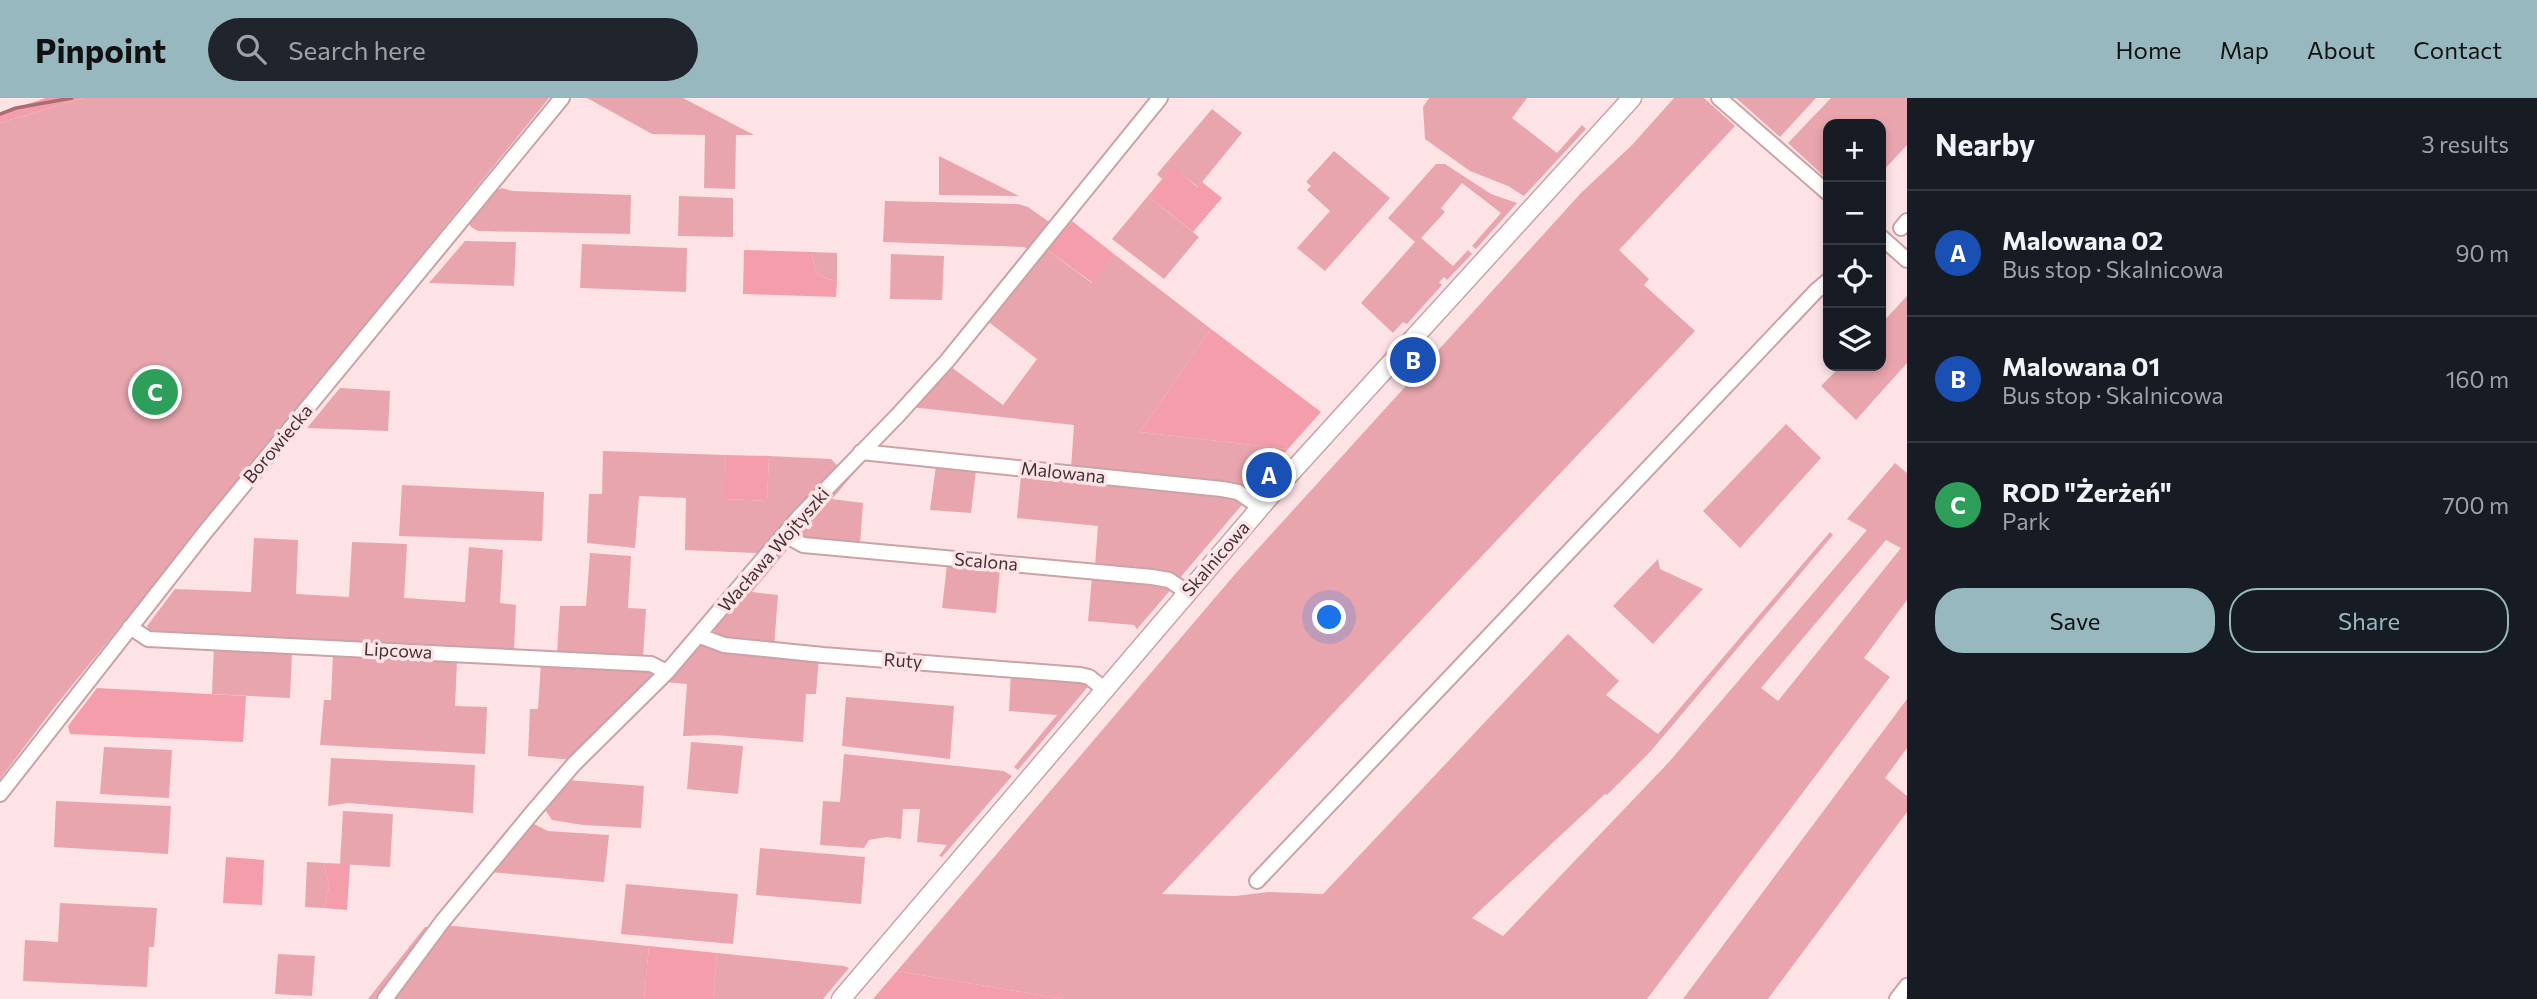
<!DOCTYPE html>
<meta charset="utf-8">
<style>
:root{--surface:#171b24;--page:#20242c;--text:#f1f3f6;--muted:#9ea1a6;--line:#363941;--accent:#96b8be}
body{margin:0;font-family:Commissioner,sans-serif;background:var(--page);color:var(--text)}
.controls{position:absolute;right:21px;top:21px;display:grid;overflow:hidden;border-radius:14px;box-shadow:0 4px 10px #0003}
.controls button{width:63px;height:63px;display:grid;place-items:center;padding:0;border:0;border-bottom:2px solid var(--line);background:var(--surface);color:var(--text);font:35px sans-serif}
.you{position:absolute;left:1330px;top:520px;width:24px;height:24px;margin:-18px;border:5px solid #fff;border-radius:50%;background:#1a73e8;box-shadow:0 0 0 10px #1a73e833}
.badge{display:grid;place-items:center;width:46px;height:46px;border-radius:50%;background:var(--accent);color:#fff;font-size:23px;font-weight:700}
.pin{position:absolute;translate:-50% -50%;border:4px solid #fff;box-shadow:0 2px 7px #0006}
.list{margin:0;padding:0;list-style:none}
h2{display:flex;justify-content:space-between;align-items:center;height:91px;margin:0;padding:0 28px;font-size:30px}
h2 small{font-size:23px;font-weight:400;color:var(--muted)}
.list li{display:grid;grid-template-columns:46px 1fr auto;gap:21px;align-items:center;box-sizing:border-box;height:126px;padding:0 28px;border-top:2px solid var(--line)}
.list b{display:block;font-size:26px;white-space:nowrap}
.list p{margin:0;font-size:23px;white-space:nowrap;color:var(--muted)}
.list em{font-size:23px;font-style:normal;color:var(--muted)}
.actions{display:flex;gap:14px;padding:21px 28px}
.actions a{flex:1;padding:16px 0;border:2px solid var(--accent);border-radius:28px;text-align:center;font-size:24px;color:var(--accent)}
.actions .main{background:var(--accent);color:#111}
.icon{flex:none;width:38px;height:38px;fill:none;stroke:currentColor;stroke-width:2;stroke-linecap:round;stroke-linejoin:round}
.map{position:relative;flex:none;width:1907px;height:901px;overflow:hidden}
header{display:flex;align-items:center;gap:42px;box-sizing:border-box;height:98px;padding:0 35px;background:var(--accent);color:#111}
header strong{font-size:33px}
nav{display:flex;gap:38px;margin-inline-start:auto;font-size:24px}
.search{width:490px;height:63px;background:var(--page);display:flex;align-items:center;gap:18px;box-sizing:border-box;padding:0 24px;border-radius:38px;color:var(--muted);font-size:26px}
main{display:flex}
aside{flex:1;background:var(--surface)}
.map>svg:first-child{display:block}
.green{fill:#e8a5ae;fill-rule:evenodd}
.forest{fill:#f39eaa}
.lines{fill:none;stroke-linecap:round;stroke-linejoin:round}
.stream{stroke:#ab6c75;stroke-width:3.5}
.minor-casing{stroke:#cba2a6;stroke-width:18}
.tertiary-casing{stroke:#cba2a6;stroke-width:21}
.minor{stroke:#fff;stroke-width:14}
.tertiary{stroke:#fff;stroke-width:18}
.labels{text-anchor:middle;stroke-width:7;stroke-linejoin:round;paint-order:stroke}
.street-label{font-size:18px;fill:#403032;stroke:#fde3e6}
</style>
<header>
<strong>Pinpoint</strong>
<div class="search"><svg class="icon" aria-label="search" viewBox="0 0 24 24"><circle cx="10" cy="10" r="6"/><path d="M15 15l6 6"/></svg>Search here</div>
<nav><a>Home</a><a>Map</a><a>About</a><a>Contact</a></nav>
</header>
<main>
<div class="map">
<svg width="1907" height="901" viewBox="0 0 1907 901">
<rect width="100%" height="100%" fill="#fde3e6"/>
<path class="green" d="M 83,0 L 549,0 L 53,611 L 0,681 L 0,25 Z
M 587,0 L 683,0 L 754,37 L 736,37 L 735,91 L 704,90 L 705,37 L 652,36 Z
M 1429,0 L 1527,0 L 1512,20 L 1557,55 L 1582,27 L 1586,31 L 1524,98 L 1508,88 L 1470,73 L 1425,41 L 1423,9 Z
M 1674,0 L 1704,0 L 1735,28 L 1619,152 L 1649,181 L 1644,187 L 1695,233 L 1162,796 L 1235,798 L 1269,794 L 1323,796 L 1568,536 L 1619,583 L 1606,597 L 1658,636 L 1830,434 L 1833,437 L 1650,654 L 1607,697 L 1605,696 L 1472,820 L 1503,838 L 1669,664 L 1867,432 L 1847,421 L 1895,365 L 1907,375 L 1907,502 L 1864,560 L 1890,579 L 1647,901 L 1063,901 L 897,873 L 1236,475 L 1581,95 L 1632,47 ZM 1886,442 L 1901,450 L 1778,603 L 1761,590 Z
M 1736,0 L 1816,0 L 1780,39 Z
M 1831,0 L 1907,0 L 1907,47 L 1881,75 L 1881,26 L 1828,26 L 1828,82 L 1788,45 Z
M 1212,11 L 1242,35 L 1198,89 L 1173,69 L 1162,81 L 1157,76 Z
M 1334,53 L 1390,100 L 1325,173 L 1297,150 L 1330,113 L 1307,92 L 1311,88 L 1306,84 Z
M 939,58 L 1019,98 L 939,97 Z
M 1436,66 L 1445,66 L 1491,96 L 1517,105 L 1476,151 L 1472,148 L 1501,115 L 1462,85 L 1441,110 L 1445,114 L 1421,140 L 1453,168 L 1468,152 L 1472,156 L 1447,182 L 1444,179 L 1439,184 L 1442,187 L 1407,226 L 1403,224 L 1393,235 L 1361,205 L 1415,144 L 1388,120 Z
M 502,90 L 512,93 L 631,97 L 630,136 L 478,133 L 471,129 L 468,124 L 491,95 Z
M 679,98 L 733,100 L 733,139 L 678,138 Z
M 1148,98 L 1199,139 L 1164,181 L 1112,141 Z
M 885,103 L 1018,106 L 1028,109 L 1052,126 L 1032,153 L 1024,149 L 883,144 Z
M 465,143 L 516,144 L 514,188 L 429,185 Z
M 582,146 L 687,150 L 686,194 L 580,190 Z
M 1047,152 L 1092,185 L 1114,156 L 1211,231 L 1140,334 L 1288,351 L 1250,394 L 1243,387 L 1071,370 L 1074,327 L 910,309 L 947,266 L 1003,307 L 1037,261 L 986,222 Z
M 812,154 L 837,155 L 837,183 C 814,178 815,175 812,154 Z
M 891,156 L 944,158 L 942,202 L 890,201 Z
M 1907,198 L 1907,265 L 1856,322 L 1821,288 L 1841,268 L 1881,268 L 1881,226 Z
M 340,290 L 390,293 L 388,333 L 307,330 Z
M 1786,326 L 1821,360 L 1740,450 L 1703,413 Z
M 603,353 L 726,357 L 725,401 L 767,403 L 769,358 L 831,361 L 837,367 L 833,376 L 766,450 L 756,455 L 685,452 L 686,400 L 639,398 L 635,450 L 587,445 L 589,396 L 602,396 Z
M 867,360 L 832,401 L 863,405 L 860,446 L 802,442 L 797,428 L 858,362 Z
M 936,368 L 976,372 L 971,415 L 930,412 Z
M 1021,377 L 1221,395 L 1246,402 L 1179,481 L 1095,468 L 1098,428 L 1017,420 Z
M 402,387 L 544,394 L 542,443 L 399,438 Z
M 254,440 L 298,442 L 296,496 L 349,499 L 352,444 L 407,446 L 404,500 L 465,504 L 469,449 L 503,452 L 500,505 L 516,507 L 514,553 L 151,535 L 147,528 L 175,491 L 251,494 Z
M 781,449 L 787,452 L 752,494 L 778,497 L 774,549 L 719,540 L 714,533 L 716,525 Z
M 590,455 L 631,458 L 628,510 L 646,511 L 643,559 L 557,555 L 560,508 L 586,508 Z
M 1658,461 L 1660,471 L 1703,491 L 1653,546 L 1613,508 Z
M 947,467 L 1000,471 L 996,515 L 942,510 Z
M 1092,480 L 1151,482 L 1173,489 L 1137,531 L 1134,527 L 1088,523 Z
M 698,546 L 819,559 L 816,596 L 806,596 L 803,644 L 715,637 L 683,638 L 687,586 L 664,584 Z
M 214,549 L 292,554 L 290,600 L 212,596 Z
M 333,556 L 457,562 L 455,608 L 487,609 L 485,656 L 320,647 L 324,602 L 331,602 Z
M 541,565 L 647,572 L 654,574 L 656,579 L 573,662 L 528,658 L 530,611 L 538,611 Z
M 1011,575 L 1091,585 L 1018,672 L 1014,669 L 1057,617 L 1009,613 Z
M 846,599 L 954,608 L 950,661 L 842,648 Z
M 1907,601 L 1907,650 L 1885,680 L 1907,698 L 1907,714 L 1768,901 L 1683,901 Z
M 691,644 L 743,648 L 738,696 L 687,691 Z
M 104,649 L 172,652 L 169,700 L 100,696 Z
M 844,656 L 1004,673 L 1012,678 L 942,759 L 939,758 L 947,747 L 917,744 L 920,711 L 903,711 L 901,741 L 887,739 L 869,742 L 864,750 L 820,747 L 823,703 L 840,704 Z
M 331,660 L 475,667 L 473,715 L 348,705 L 328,708 Z
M 567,682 L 644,688 L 641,730 L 583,727 L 552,722 L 546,713 L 547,703 Z
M 56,703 L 171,708 L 168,756 L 54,749 Z
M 343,713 L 393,716 L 390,769 L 340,766 Z
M 534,726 L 548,733 L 609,737 L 604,784 L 489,774 L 525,727 Z
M 760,750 L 865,759 L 861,806 L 756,797 Z
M 307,764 L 324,765 L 329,788 L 324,810 L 305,809 Z
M 626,786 L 738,796 L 733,846 L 621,836 Z
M 60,805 L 157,810 L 154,849 L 149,849 L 147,889 L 23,883 L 25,842 L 58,844 Z
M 444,827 L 649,848 L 644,901 L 389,901 Z
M 425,829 L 429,829 L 430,832 L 402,873 L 377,901 L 368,901 Z
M 717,855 L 844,868 L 849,870 L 823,901 L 713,901 Z
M 278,856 L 315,858 L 312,898 L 275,896 Z"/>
<path class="forest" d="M 46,0 L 83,0 L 0,25 L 0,15 Z
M 1173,68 L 1197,89 L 1202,84 L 1222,100 L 1193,134 L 1148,98 Z
M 1072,123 L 1114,156 L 1093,185 L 1047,152 Z
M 744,152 L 812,154 C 815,175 814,178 837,183 L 836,199 L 743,196 Z
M 1211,231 L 1321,314 L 1288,351 L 1140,334 Z
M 726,357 L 769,358 L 767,403 L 724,401 Z
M 97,590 L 246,598 L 243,644 L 70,636 L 68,628 Z
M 226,759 L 264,762 L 262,807 L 223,805 Z
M 324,765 L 350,766 L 347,812 L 324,810 L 329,788 Z
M 649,848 L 717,855 L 713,901 L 644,901 Z
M 897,873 L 1063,901 L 873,901 Z"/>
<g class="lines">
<path class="stream" d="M 0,16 L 16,10 L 72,0"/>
<g class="minor-casing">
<path id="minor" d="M 1719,0 L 1828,95
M 1901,130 L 1907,123
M 1881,139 L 1907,162
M 861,354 L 1222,391 L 1238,394 L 1260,409
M 785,437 L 803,447 L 1152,479 L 1169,482 L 1187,494
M 130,529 L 148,541 L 651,566 L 667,574
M 700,538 L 724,547 L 823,557 L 1080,577 L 1089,579 L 1104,591
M 0,696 L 206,433 L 562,0
M 1257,783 L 1816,193 L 1828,183
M 385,901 L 442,824 L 532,715 L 574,666 L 667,574 L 799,419 L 899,316 L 947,263 L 1160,0
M 1897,901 L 1907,888"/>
</g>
<g class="tertiary-casing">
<path id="tertiary" d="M 841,901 L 1277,390 L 1632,0"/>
</g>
<use href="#minor" class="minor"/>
<use href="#tertiary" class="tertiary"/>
</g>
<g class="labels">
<g class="street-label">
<text transform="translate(278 346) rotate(-50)" y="6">Borowiecka</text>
<text transform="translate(1063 375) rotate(6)" y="6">Malowana</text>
<text transform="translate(774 452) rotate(-49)" y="6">Wacława Wojtyszki</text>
<text transform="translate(1216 461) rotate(-49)" y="6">Skalnicowa</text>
<text transform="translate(986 464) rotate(5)" y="6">Scalona</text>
<text transform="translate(398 553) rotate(3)" y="6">Lipcowa</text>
<text transform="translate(903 563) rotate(4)" y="6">Ruty</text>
</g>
</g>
</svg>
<div class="controls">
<button>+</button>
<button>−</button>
<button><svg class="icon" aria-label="locate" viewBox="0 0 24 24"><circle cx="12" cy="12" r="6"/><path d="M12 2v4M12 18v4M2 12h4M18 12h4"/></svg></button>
<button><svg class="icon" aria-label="layers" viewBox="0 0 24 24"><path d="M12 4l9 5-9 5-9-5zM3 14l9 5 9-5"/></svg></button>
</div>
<div class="you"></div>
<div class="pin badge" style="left:1269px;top:377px;background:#1a4fb4">A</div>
<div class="pin badge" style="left:1413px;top:262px;background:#1a4fb4">B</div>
<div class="pin badge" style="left:155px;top:294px;background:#2e9e5b">C</div>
</div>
<aside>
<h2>Nearby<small>3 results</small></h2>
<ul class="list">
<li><span class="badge" style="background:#1a4fb4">A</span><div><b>Malowana 02</b><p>Bus stop · Skalnicowa</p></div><em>90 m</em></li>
<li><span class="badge" style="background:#1a4fb4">B</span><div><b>Malowana 01</b><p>Bus stop · Skalnicowa</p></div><em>160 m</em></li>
<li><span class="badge" style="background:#2e9e5b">C</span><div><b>ROD &quot;Żerżeń&quot;</b><p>Park</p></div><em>700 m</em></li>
</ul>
<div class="actions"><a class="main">Save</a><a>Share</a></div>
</aside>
</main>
